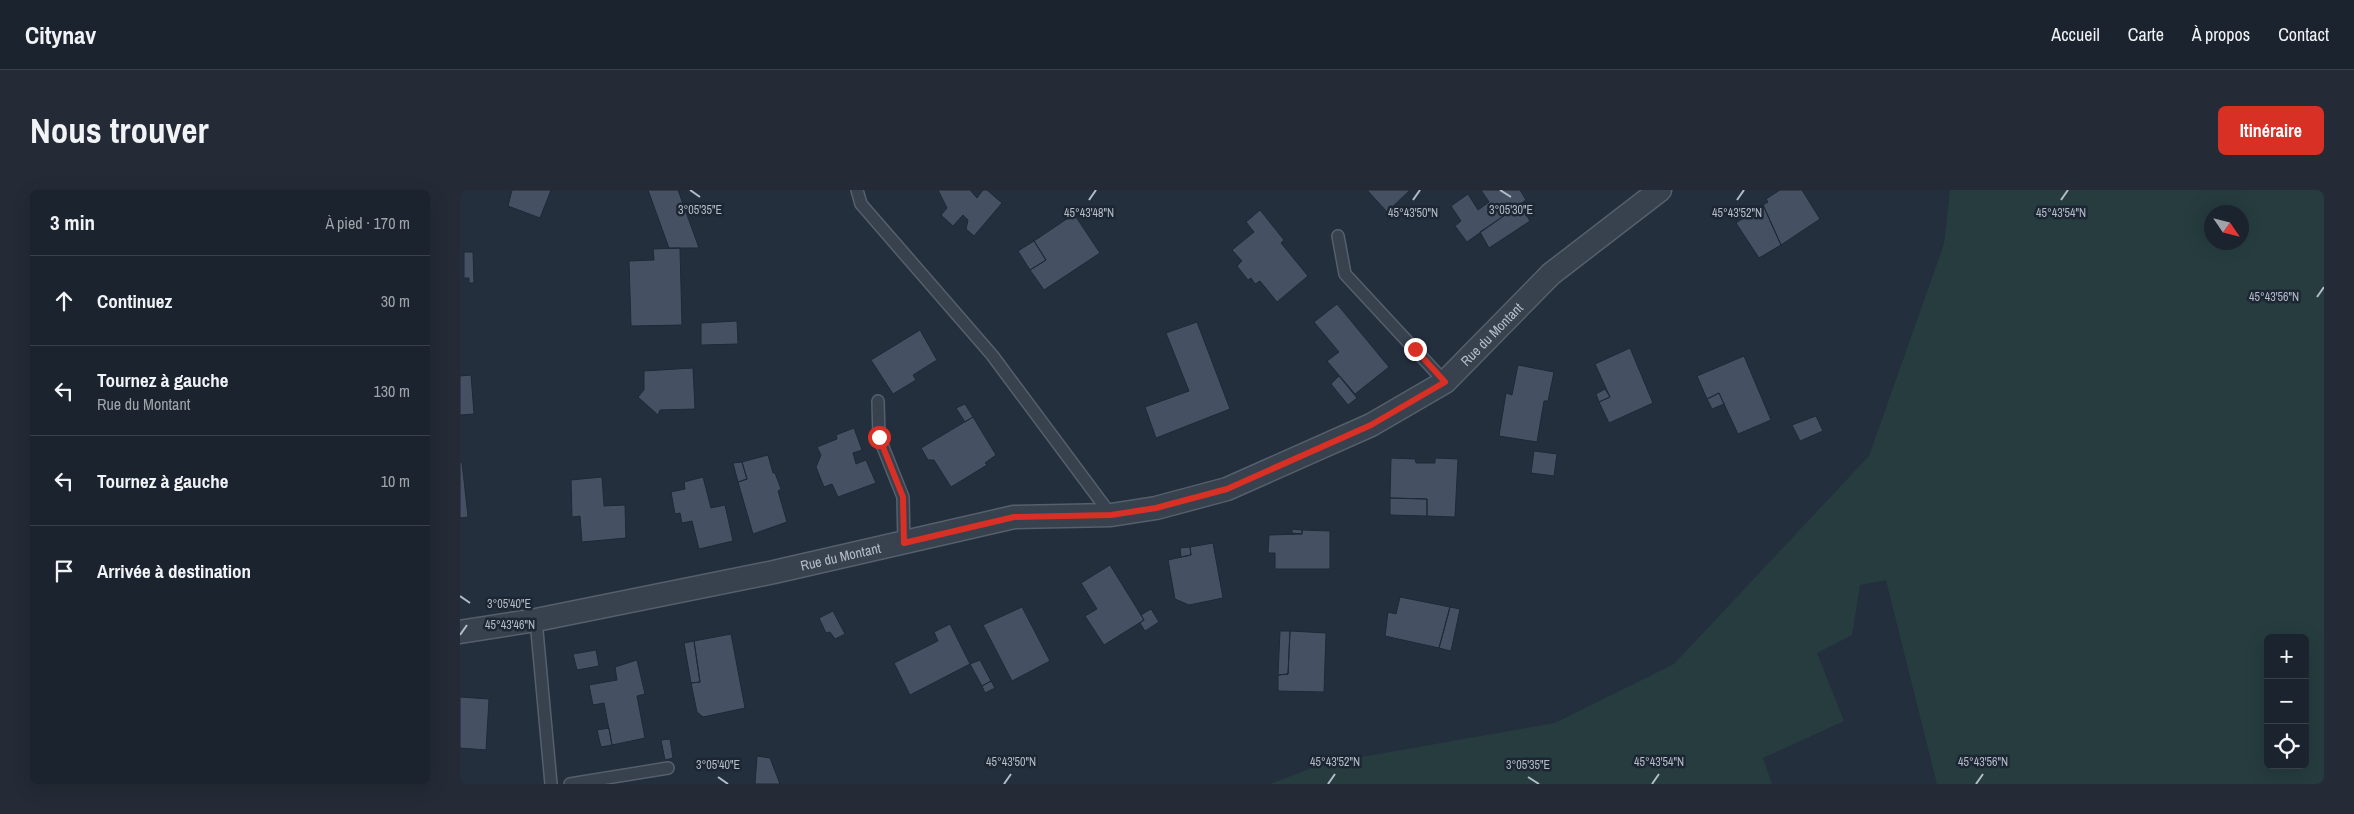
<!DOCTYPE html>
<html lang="fr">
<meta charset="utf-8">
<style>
:root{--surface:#1b232e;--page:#242b36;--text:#f1f3f6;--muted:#a0a4aa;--line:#39404a;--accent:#d93025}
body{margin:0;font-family:"Archivo Narrow",sans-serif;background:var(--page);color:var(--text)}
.controls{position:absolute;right:15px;bottom:15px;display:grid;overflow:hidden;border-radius:8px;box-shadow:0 5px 20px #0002}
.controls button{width:45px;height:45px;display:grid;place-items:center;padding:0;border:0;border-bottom:1px solid var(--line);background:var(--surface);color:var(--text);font:25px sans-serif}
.compass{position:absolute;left:1744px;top:15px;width:45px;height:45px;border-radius:50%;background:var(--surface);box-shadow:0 5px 20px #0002;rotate:125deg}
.stop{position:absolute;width:15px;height:15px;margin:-11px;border:4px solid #d93025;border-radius:50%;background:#fff}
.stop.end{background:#d93025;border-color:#fff;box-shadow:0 1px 5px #0008}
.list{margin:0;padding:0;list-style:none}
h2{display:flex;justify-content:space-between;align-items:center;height:65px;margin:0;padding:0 20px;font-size:21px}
h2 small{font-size:16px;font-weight:400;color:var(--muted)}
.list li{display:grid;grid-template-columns:32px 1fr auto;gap:15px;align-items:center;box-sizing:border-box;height:90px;padding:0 20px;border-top:1px solid var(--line)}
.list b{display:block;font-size:19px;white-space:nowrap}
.list p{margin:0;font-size:16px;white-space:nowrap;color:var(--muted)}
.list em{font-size:16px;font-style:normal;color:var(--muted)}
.icon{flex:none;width:28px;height:28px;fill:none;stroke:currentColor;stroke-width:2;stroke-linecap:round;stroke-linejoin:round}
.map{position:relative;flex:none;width:1864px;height:594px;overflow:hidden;border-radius:8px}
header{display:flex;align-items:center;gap:30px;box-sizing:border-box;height:70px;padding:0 25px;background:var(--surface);border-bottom:1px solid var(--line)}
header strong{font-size:24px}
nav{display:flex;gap:28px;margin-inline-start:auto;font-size:18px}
.intro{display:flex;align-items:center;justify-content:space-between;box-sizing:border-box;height:120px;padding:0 30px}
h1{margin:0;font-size:35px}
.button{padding:12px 22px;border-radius:8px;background:var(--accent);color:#fff;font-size:18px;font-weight:700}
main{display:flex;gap:30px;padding:0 30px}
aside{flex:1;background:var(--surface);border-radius:8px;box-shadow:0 5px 20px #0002}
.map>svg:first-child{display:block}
.green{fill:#263c3f;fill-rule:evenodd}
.building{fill:#455162;stroke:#1f2835}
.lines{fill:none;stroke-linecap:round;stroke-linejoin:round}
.lane-casing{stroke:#565f6c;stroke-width:14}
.street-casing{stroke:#565f6c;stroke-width:25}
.lane{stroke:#38414e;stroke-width:11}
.street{stroke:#38414e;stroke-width:22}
.route{stroke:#d93025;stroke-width:6}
.ticks{fill:none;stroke:#b4bcc9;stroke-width:2}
.labels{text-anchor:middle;stroke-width:5;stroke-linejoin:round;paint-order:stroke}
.street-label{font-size:14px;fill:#b4bcc9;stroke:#1d2633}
.ticks-label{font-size:12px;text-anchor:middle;fill:#b4bcc9;stroke:#1d2633;stroke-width:5;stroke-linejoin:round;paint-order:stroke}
</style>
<header>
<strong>Citynav</strong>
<nav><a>Accueil</a><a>Carte</a><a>À propos</a><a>Contact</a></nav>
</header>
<div class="intro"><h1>Nous trouver</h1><a class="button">Itinéraire</a></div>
<main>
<aside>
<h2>3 min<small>À pied · 170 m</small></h2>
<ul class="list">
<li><svg class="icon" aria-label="ahead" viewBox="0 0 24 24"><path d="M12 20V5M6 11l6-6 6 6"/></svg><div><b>Continuez</b></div><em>30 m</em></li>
<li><svg class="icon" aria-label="left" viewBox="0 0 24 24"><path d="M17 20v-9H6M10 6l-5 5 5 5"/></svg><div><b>Tournez à gauche</b><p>Rue du Montant</p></div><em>130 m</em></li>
<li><svg class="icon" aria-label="left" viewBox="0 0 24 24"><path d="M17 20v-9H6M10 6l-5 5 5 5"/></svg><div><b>Tournez à gauche</b></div><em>10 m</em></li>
<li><svg class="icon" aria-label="arrive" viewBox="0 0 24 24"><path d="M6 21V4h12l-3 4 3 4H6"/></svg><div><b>Arrivée à destination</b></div></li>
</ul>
</aside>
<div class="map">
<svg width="1864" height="594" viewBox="0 0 1864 594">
<rect width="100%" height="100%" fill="#242f3e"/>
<path class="green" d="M 1490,0 L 1864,0 L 1864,594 L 1477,594 L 1426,390 L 1400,395 L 1392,445 L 1357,463 L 1384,531 L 1303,568 L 1312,594 L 810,594 L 862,574 L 1095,533 L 1214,474 L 1409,266 L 1484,54 ZM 1752,22 L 1782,22 L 1782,52 L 1752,52 ZM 1808,448 L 1845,448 L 1845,575 L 1808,575 Z"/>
<path class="building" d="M 52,0 L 91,0 L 80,28 L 48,16 Z
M 188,0 L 218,0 L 239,58 L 209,58 Z
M 478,0 L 510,0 L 517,8 L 523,0 L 527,0 L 542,13 L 514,46 L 506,39 L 508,30 L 503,25 L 493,36 L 481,25 L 487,18 Z
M 907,0 L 950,0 L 927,22 Z
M 1021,0 L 1060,0 L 1066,10 L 1007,52 L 995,36 L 1001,31 L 991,16 L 1008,4 L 1018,20 L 1029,12 Z
M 1320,0 L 1342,0 L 1360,29 L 1321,55 L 1303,15 L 1308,12 L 1306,9 Z
M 1060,15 L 1070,31 L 1029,58 L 1020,42 Z
M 1303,15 L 1321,55 L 1299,68 L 1276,33 Z
M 800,20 L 824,50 L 821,53 L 848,86 L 817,112 L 800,91 L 795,94 L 791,88 L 788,90 L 777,76 L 782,71 L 772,60 L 794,42 L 786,32 Z
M 614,24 L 640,63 L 584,100 L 570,80 L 586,70 L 574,51 Z
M 574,51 L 586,70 L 570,80 L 558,61 Z
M 220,58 L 222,135 L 171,136 L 169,71 L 194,70 L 193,59 Z
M 4,62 L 13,62 L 14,93 L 9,93 L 9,88 L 4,88 Z
M 877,114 L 929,177 L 895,204 L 867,171 L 879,162 L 854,132 Z
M 277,131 L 278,154 L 241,155 L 241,133 Z
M 737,132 L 770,219 L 696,248 L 685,217 L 729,201 L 706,143 Z
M 460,140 L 477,170 L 453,185 L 456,190 L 433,204 L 411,170 Z
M 1170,158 L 1193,213 L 1149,233 L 1139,212 L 1150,207 L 1135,174 Z
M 1284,166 L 1311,230 L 1278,244 L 1259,203 L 1247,209 L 1237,186 Z
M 1058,175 L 1094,182 L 1088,211 L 1084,211 L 1077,252 L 1039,246 L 1046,203 L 1052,205 Z
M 233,178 L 235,219 L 200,220 L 198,225 L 178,207 L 184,200 L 184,181 Z
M 11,185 L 14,224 L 0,225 L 0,186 Z
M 879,186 L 897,208 L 888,215 L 871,194 Z
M 1145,199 L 1150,207 L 1139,212 L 1136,204 Z
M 1259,203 L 1264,214 L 1252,219 L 1247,209 Z
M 505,214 L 513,227 L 505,232 L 496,218 Z
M 1356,226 L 1363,241 L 1340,251 L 1332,235 Z
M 513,227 L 536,265 L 525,273 L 527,275 L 491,297 L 474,270 L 468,270 L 461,258 Z
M 394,238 L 402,260 L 393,263 L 396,274 L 406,270 L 416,293 L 378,307 L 372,294 L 364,297 L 356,277 L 361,265 L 357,257 L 377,249 L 376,245 Z
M 1074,261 L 1097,264 L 1094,286 L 1071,283 Z
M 308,265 L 313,283 L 315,283 L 321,299 L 318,301 L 327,332 L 293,344 L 278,292 L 287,289 L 282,272 Z
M 931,268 L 955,269 L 956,273 L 975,273 L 975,268 L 998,269 L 995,327 L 967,326 L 967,309 L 930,308 Z
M 2,272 L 8,327 L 0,328 L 0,273 Z
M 282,272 L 287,289 L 278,292 L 273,273 Z
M 142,287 L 144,316 L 165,315 L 166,348 L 122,352 L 120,326 L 112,327 L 111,290 Z
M 243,287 L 251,318 L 265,315 L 273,351 L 239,359 L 232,331 L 222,333 L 220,323 L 215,324 L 211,302 L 225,299 L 224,292 Z
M 930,308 L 967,309 L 967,326 L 930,325 Z
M 832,339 L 842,340 L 842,344 L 832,343 Z
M 842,340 L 870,341 L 870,379 L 815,379 L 815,363 L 808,363 L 809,345 L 842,344 Z
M 753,353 L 763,408 L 729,415 L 715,409 L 708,370 L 731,365 L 730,357 Z
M 730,357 L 731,365 L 721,367 L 720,358 Z
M 650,375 L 684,430 L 644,455 L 625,426 L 637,419 L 621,393 Z
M 940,407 L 990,417 L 979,458 L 925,446 L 928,422 L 936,424 Z
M 562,417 L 590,471 L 552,491 L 523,435 Z
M 990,417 L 1000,419 L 991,461 L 979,458 Z
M 691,419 L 699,432 L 685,441 L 680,433 L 684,430 L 681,425 Z
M 373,421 L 385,444 L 375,449 L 370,442 L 366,443 L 359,428 Z
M 490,434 L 510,474 L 450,505 L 434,473 L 478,451 L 474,442 Z
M 820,441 L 830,441 L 828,484 L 818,485 Z
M 830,441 L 866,443 L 864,502 L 818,501 L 818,485 L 828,484 Z
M 271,444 L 285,518 L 243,527 L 237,522 L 231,493 L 240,492 L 234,451 Z
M 234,451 L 240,492 L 231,493 L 224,453 Z
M 136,460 L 139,476 L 117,480 L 113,464 Z
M 177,470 L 185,504 L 177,506 L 185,548 L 152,555 L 144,513 L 133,515 L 129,495 L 157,490 L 155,477 Z
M 520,470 L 531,491 L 522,496 L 510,474 Z
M 531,491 L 535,498 L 525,503 L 522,496 Z
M 0,507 L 29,509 L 26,560 L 0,558 Z
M 149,538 L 152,555 L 141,557 L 137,540 Z
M 210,549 L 213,568 L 205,570 L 201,550 Z
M 297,566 L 310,568 L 320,594 L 295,594 Z"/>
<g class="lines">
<g class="lane-casing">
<path id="lane" d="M 397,0 L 401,14 L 532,165 L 651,325
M 878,46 L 885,84 L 985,192
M 418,211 L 419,247 L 443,307 L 444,353
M 76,430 L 91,594
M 110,594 L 208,578"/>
</g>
<g class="street-casing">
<g id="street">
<path id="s1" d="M 0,442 L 76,430 L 314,382 L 554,327 L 651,325 L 696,318 L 767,299 L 911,235 L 985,192 L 1091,84 L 1200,0"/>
</g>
</g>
<use href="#lane" class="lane"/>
<use href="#street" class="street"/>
</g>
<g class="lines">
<path class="route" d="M 419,247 L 443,307 L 444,353 L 554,327 L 651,325 L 696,318 L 767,299 L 911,235 L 985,192 L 955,159"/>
</g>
<path class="ticks" d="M 230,0 L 240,7M 1040,0 L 1051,7M 629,10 L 636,0M 953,10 L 960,0M 1277,10 L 1284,0M 1601,10 L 1608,0M 1857,107 L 1864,97M 0,406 L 10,413M 0,445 L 7,435M 258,587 L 268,594M 1068,587 L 1079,594M 544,594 L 551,584M 868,594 L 875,584M 1192,594 L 1199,584M 1516,594 L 1523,584"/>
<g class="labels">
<g class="street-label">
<text dy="5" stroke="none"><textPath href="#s1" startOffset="1092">Rue du Montant</textPath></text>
<text dy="5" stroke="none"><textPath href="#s1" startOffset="388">Rue du Montant</textPath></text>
</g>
</g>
<g class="ticks-label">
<text x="240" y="24">3°05'35"E</text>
<text x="1051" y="24">3°05'30"E</text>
<text x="629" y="27">45°43'48"N</text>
<text x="953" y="27">45°43'50"N</text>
<text x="1277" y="27">45°43'52"N</text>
<text x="1601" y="27">45°43'54"N</text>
<text x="1814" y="111">45°43'56"N</text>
<text x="49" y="418">3°05'40"E</text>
<text x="50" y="439">45°43'46"N</text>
<text x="551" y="576">45°43'50"N</text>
<text x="875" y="576">45°43'52"N</text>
<text x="1199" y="576">45°43'54"N</text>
<text x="1523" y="576">45°43'56"N</text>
<text x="258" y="579">3°05'40"E</text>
<text x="1068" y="579">3°05'35"E</text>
</g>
</svg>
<div class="controls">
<button>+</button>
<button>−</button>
<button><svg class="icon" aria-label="locate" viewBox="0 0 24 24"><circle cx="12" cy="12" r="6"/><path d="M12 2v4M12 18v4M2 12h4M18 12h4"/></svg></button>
</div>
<svg class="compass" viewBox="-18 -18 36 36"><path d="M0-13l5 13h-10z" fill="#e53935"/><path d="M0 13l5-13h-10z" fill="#a0a4aa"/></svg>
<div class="stop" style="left:419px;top:247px"></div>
<div class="stop end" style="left:955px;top:159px"></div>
</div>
</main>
